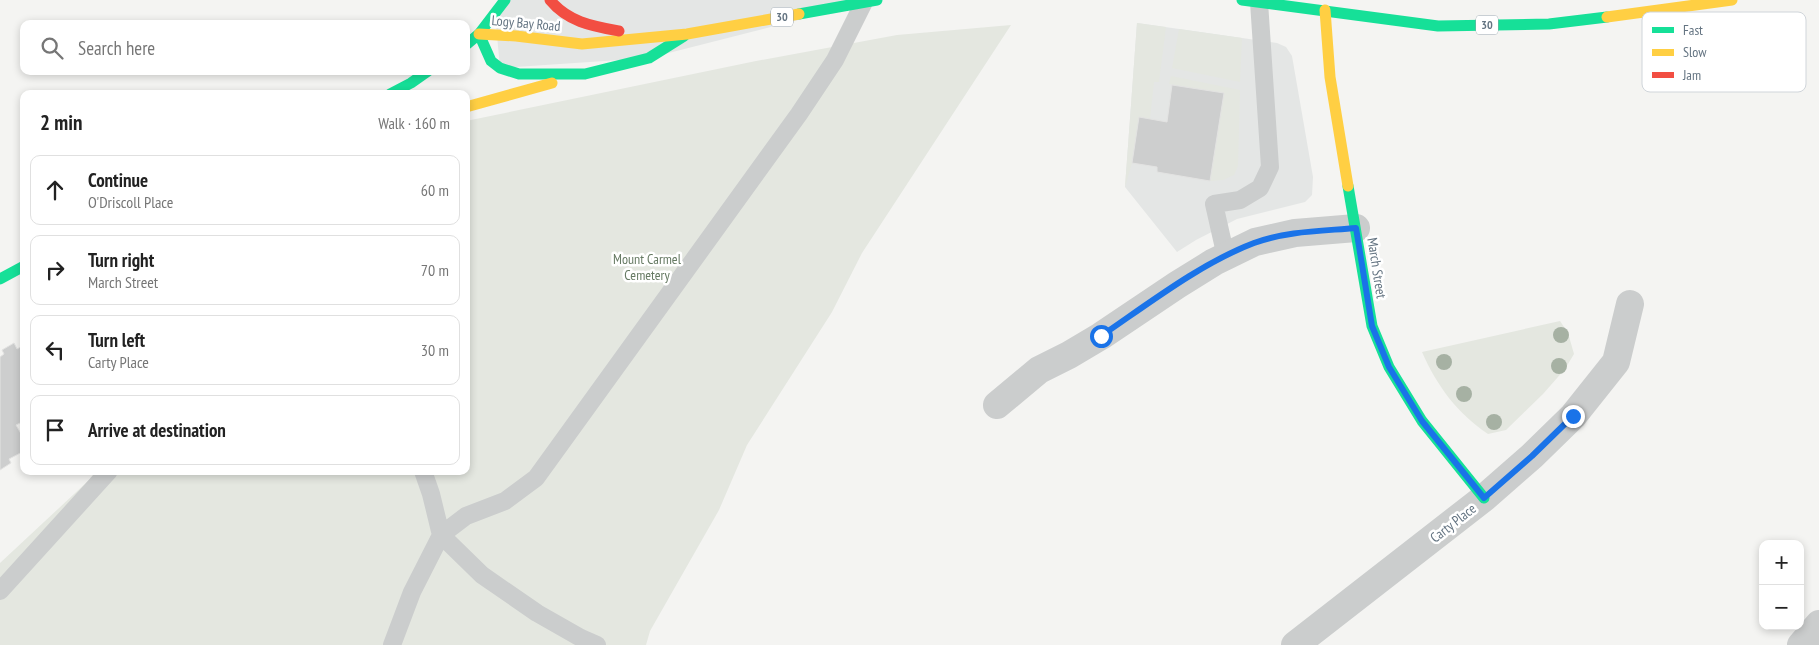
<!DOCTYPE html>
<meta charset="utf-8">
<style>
:root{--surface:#fff;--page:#f6f6f6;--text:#222;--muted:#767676;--line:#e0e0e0}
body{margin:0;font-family:"PT Sans Narrow",sans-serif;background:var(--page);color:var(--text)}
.controls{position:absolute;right:15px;bottom:15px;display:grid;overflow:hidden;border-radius:10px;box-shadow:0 2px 8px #0003}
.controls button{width:45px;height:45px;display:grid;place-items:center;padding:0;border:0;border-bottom:1px solid var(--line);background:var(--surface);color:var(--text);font:25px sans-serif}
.stop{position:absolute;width:15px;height:15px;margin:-11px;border:4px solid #1a73e8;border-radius:50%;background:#fff}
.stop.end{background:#1a73e8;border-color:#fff;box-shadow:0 1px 5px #0008}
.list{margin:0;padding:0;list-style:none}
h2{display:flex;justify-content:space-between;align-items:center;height:65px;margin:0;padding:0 20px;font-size:21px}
h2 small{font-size:16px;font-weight:400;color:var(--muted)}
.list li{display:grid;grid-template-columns:32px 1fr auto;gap:15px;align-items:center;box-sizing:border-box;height:70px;margin:0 10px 10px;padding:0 10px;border:1px solid var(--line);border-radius:10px}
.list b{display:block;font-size:19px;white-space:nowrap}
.list p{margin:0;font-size:16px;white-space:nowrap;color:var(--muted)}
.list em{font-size:16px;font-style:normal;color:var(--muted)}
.icon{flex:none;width:28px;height:28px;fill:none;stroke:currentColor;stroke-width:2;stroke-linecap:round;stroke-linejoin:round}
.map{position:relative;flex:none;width:1819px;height:645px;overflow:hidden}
.search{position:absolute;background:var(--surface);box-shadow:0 2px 8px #0003;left:20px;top:20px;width:450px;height:55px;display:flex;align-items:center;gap:12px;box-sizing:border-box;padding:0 18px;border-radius:10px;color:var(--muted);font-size:19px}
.panel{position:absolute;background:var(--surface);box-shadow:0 2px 8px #0003;left:20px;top:90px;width:450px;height:385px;border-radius:10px}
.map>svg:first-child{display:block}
.built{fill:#e4e6e5}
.green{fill:#e4e7e0}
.building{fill:#cdcece;stroke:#e3e3e2}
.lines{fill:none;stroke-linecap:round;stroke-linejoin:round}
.lane{stroke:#cbcdcd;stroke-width:18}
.street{stroke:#cbcdcd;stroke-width:28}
.fast{stroke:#16e098;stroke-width:11}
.slow{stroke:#ffcf43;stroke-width:11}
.jam{stroke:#f24e42;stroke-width:11}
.tree{fill:#a6b1a3}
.route{stroke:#1a73e8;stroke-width:6}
.labels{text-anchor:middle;stroke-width:5;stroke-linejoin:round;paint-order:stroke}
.shield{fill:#fff;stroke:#929ea8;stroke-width:1}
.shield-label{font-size:12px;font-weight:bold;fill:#647482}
.street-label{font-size:14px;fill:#647482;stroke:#fff}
.park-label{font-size:14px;fill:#667a63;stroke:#fff}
.key{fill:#fff;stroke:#d0d5da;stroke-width:1}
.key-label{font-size:14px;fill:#647482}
</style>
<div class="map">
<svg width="1819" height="645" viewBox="0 0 1819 645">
<rect width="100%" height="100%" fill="#f4f4f2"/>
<path class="built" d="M 505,0 L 877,0 L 649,58 L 500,68 L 495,13 Z
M 1137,23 L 1277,43 L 1286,47 L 1292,56 L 1313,177 L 1312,195 L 1305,202 L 1237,219 L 1196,240 L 1177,252 L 1125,187 Z"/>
<path class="green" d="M 1137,23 L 1166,27 L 1159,82 L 1154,82 L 1150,119 L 1139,118 L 1132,163 L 1125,187 Z
M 1011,25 L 862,253 L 832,312 L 747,445 L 719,510 L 650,631 L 646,645 L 0,645 L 0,563 L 88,481 L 96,471 L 466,471 L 466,121 L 756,61 L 897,35 Z
M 1179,29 L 1242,38 L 1240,82 L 1172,68 Z
M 1171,76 L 1240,90 L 1238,166 L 1234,175 L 1223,180 L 1210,181 L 1224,93 L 1169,84 Z
M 1560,321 L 1568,333 L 1574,354 L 1565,369 L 1543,394 L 1506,430 L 1488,434 C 1457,413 1437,386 1422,352 Z"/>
<path class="building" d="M 1172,85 L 1224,93 L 1210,181 L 1157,172 L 1157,167 L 1132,163 L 1139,117 L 1167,122 Z
M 14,343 L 17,349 L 24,345 L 24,421 L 16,425 L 24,439 L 24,451 L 9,459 L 11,463 L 0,470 L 0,357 L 4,354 L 2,350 Z"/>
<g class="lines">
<path class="lane" d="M 1226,257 L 1214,204 L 1240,200 L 1260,188 L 1270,167 L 1259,2
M 423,471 L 431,494 L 441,535 L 482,575 L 537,613 L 581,638 L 597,645
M 0,591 L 109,471
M 392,645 L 412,592 L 441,535 L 466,516 L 505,501 L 536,478 L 799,114 L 835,60 L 864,2"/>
<path class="street" d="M 997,405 L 1039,370 L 1069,355 L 1101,336 L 1177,285 L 1214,262 L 1255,242 L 1295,233 L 1356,228
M 1295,645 L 1484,498 L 1532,456 L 1573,416 L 1616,362 L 1630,304
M 1801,645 L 1819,624"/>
<path class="fast" d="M 1242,0 L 1438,26 L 1549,24 L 1607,17
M 799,14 L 877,0
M 479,34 L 491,61 L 500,68 L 519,74 L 585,74 L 649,58 L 684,36
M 467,44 L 479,34 L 505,0
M 390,94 L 411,83 L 428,71
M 1348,186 L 1372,326 L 1389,367 L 1422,421 L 1484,498
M 0,279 L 24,266"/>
<path class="slow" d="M 1325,10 L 1330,77 L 1348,186
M 1607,17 L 1732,0
M 479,34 L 516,36 L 582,44 L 687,34 L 799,14
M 466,107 L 552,83"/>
<path class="jam" d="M 550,0 C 568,22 592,26 619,31"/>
</g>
<g class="tree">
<circle cx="1561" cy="335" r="8"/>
<circle cx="1444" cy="362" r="8"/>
<circle cx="1559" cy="366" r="8"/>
<circle cx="1464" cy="394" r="8"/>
<circle cx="1494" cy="422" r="8"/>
</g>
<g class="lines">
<path class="route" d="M 1101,336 C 1148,304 1201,263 1254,243 C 1286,231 1323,231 1356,228 L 1372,326 L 1389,367 L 1422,421 L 1484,498 L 1532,456 L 1573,416"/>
</g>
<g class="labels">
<g class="shield">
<rect x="771" y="7.5" width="22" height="19" rx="4"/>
<rect x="1476" y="15.5" width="22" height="19" rx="4"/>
</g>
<g class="shield-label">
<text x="782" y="21">30</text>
<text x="1487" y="29">30</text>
</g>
<g class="street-label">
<text transform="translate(526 23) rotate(5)" y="5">Logy Bay Road</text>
<text transform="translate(1377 268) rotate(81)" y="5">March Street</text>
<text transform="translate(1453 523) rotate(-38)" y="5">Carty Place</text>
</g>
<g class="park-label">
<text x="647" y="264">Mount Carmel<tspan x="647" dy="16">Cemetery</tspan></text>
</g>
</g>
<rect x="1642" y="12" width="164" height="80" rx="8" class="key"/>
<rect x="1652" y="27" width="22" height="6" fill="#16e098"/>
<rect x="1652" y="49" width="22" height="7" fill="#ffcf43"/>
<rect x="1652" y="72" width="22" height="6" fill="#f24e42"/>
<g class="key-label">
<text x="1683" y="35">Fast</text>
<text x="1683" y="57">Slow</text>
<text x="1683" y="80">Jam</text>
</g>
</svg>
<div class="controls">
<button>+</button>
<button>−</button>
</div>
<div class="stop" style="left:1101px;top:336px"></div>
<div class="stop end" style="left:1573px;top:416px"></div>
<div class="search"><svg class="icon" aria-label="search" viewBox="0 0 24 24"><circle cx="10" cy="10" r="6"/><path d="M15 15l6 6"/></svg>Search here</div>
<section class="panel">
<h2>2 min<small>Walk · 160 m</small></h2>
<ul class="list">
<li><svg class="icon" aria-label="ahead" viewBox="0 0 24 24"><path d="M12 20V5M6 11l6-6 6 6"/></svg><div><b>Continue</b><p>O'Driscoll Place</p></div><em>60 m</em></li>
<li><svg class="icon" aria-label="right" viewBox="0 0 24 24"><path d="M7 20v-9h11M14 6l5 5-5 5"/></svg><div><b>Turn right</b><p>March Street</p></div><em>70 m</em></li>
<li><svg class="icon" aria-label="left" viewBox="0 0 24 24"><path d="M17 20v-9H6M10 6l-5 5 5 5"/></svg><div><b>Turn left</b><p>Carty Place</p></div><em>30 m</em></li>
<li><svg class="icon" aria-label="arrive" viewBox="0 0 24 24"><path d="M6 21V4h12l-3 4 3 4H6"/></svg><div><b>Arrive at destination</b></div></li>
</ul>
</section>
</div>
